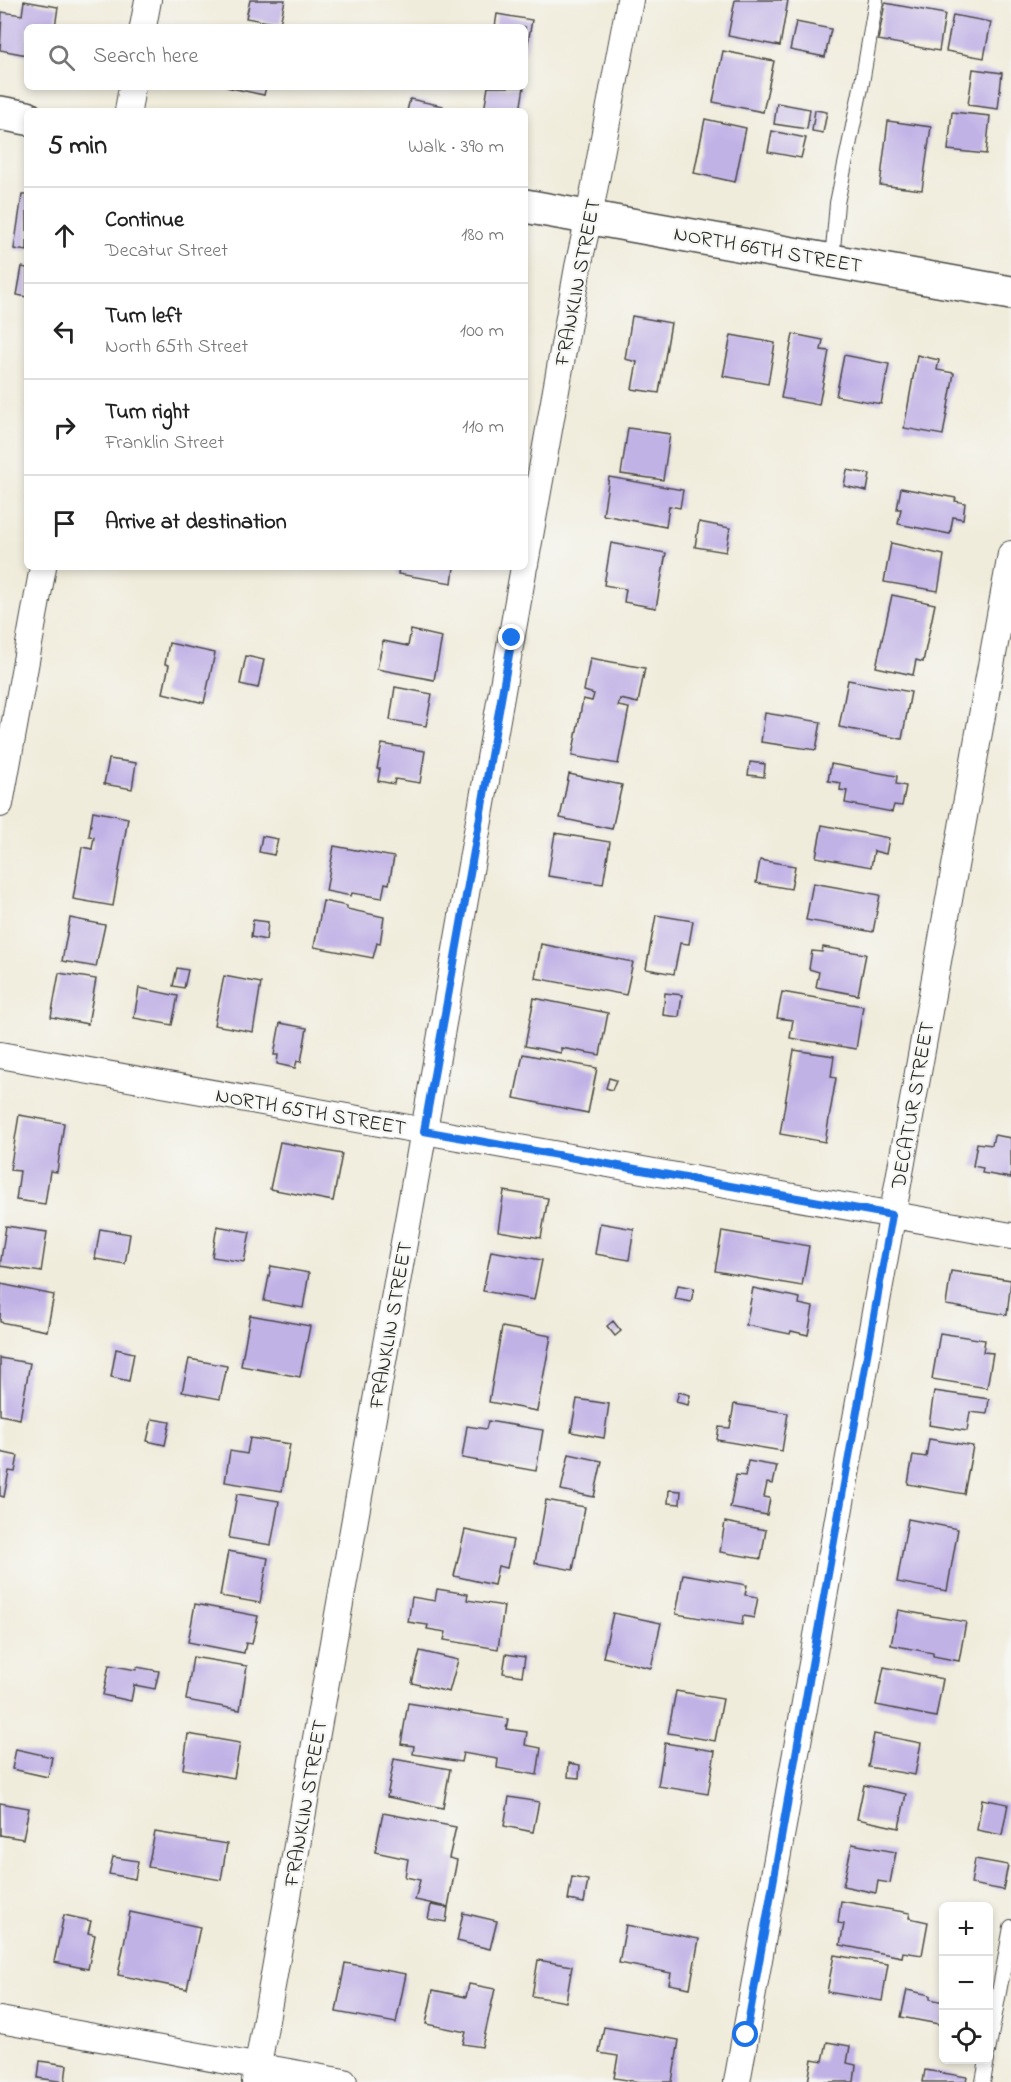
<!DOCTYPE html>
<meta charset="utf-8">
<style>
:root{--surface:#fff;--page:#f2f2f2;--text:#222;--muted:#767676;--line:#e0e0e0}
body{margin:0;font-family:"Indie Flower",sans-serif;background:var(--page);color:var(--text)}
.controls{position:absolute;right:18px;bottom:18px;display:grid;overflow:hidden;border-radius:9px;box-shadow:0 3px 9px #0003}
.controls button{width:54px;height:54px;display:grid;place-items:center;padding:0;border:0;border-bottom:2px solid var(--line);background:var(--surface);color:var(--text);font:30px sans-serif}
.stop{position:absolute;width:18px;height:18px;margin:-14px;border:4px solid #1a73e8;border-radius:50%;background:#fff}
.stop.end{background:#1a73e8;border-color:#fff;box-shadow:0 2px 6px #0008}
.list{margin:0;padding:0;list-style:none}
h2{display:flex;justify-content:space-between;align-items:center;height:78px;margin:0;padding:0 24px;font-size:26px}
h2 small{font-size:20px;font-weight:400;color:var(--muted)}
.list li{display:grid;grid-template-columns:39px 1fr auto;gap:18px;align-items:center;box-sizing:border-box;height:96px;padding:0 24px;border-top:2px solid var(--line)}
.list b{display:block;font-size:22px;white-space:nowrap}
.list p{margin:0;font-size:20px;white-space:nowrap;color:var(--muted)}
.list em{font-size:20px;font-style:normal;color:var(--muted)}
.icon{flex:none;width:33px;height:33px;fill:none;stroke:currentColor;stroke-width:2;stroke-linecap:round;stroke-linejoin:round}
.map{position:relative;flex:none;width:1011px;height:2082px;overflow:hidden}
.search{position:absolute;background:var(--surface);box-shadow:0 3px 9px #0003;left:24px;top:24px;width:504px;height:66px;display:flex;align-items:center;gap:15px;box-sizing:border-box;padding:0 21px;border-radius:9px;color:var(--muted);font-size:22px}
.panel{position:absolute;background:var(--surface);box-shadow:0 3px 9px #0003;left:24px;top:108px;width:504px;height:462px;border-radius:9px}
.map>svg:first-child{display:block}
.building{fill:#c1b2e6}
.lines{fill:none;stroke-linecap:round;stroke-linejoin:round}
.service-casing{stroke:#494845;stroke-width:16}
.minor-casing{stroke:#494845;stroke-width:28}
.tertiary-casing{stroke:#494845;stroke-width:36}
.service{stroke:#fff;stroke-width:14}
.minor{stroke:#fff;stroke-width:26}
.tertiary{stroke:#fff;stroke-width:33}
.route{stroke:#1a73e8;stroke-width:8}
.labels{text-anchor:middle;stroke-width:4.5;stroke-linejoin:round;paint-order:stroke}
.street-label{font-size:21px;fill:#2b2b2b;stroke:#f6f6f2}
</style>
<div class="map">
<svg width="1011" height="2082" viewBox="0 0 1011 2082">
<rect width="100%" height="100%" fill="#f6f6f2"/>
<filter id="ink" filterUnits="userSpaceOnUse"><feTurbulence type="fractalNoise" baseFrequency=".0167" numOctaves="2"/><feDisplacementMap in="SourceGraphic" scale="12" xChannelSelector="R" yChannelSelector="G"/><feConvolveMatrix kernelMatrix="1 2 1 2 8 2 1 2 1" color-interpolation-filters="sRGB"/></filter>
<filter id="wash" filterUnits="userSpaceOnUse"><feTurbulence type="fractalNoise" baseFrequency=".008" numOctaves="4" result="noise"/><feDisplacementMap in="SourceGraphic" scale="24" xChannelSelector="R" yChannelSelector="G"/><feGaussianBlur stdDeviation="1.35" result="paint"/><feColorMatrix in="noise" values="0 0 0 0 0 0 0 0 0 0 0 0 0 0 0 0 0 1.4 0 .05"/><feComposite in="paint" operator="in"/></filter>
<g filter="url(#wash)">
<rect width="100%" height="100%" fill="#f0ecdb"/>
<g id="blocks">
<path class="building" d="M 250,0 L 285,0 L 280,24 L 246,18 Z
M 735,0 L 788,0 L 780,46 L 728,36 Z
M 24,1 L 58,7 L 55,27 L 27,27 L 27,55 L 0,50 L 2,12 L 22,15 Z
M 885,3 L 945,14 L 939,51 L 878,40 Z
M 497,14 L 532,20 L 526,55 L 525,27 L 495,27 Z
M 953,15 L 991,22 L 984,58 L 946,51 Z
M 796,22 L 831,29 L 825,57 L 790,50 Z
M 723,51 L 774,61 L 763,112 L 713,102 Z
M 973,69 L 1002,73 L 998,109 L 968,105 Z
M 226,87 L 266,87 L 264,95 Z
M 488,87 L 524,87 L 520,111 L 484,111 Z
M 410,99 L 443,106 L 442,111 L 407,111 Z
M 777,103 L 810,109 L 807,129 L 774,124 Z
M 815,110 L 827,112 L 823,133 L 812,131 Z
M 952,112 L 990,116 L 986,154 L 948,150 Z
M 705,119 L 746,128 L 735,182 L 694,173 Z
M 888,121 L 931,127 L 922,190 L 880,185 Z
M 772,131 L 806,138 L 801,158 L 768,152 Z
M 22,195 L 27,195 L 27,251 L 14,249 Z
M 22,267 L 27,268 L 27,297 L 17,295 Z
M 632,316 L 671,323 L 659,393 L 632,389 L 637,362 L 625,359 Z
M 793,334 L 823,340 L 821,350 L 829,351 L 819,405 L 781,398 Z
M 731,335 L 775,343 L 768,384 L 723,376 Z
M 844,355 L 889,364 L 881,404 L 836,396 Z
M 917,355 L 939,360 L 937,370 L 954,373 L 943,435 L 904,428 Z
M 628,428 L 670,434 L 663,480 L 621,474 Z
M 847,470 L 870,474 L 867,491 L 844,486 Z
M 609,477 L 683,490 L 680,508 L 669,506 L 666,527 L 603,515 Z
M 901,488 L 956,498 L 955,501 L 965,503 L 963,519 L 953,517 L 950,534 L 898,524 L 901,509 L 897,509 Z
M 699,522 L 730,528 L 726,552 L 695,547 Z
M 611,543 L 666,553 L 656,608 L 624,602 L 626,589 L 604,585 Z
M 891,543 L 944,555 L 938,591 L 884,582 Z
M 399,567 L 454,567 L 452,583 L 398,574 Z
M 892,595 L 935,604 L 923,662 L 916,660 L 913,675 L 876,667 Z
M 411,630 L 442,637 L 434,680 L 377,669 L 383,641 L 408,646 Z
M 169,643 L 215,653 L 204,703 L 163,693 L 169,665 L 165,664 Z
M 246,656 L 264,660 L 258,688 L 240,684 Z
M 590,658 L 645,668 L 638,703 L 620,699 L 618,706 L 629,708 L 618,764 L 572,756 L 583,699 L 592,701 L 594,694 L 584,691 Z
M 848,680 L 911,692 L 902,739 L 839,727 Z
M 395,687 L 432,694 L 426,726 L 390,720 Z
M 765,713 L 821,722 L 816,750 L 761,742 Z
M 382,744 L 425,751 L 420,783 L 395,779 L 394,784 L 378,781 L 380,769 L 377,769 Z
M 109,759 L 136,763 L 132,789 L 104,784 Z
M 750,762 L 765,764 L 764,777 L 748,775 Z
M 831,764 L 897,776 L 896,784 L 906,786 L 902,806 L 894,805 L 892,812 L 845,803 L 847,791 L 840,790 L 841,783 L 828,781 Z
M 569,774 L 622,785 L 612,829 L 560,818 Z
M 93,811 L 128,818 L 113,906 L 73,899 L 82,847 L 92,849 L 94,837 L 89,836 Z
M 822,825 L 889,838 L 886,854 L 874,851 L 871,867 L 816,857 Z
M 555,833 L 610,842 L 603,884 L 548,876 Z
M 262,836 L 278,839 L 274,855 L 259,852 Z
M 334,846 L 394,857 L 389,884 L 385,883 L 382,898 L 352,893 L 351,896 L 326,891 Z
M 760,860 L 795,866 L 791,889 L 756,883 Z
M 813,883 L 880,895 L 873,932 L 806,920 Z
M 323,901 L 347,906 L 347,909 L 384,917 L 380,944 L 377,943 L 373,958 L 314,947 Z
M 656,915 L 693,921 L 689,944 L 680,943 L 674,974 L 646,969 Z
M 70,918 L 105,925 L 96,967 L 62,961 Z
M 253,920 L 268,922 L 266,940 L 251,937 Z
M 541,944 L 633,962 L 626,995 L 535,978 Z
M 823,947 L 866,954 L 858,995 L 816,987 L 819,972 L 809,969 L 812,951 L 822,952 Z
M 177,968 L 188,970 L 184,988 L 173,986 Z
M 59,973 L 96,979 L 88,1024 L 51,1017 Z
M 224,976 L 261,983 L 253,1032 L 214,1025 Z
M 139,988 L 178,996 L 172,1025 L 134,1018 Z
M 782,992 L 863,1006 L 856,1049 L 790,1038 L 793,1020 L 777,1018 Z
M 665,993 L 682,995 L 679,1017 L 663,1015 Z
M 534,998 L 608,1013 L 600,1055 L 561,1048 L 561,1053 L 525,1046 Z
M 280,1023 L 307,1028 L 301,1062 L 297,1061 L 295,1068 L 277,1064 L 278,1055 L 274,1055 Z
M 794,1050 L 834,1056 L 831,1077 L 836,1078 L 825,1142 L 780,1134 Z
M 523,1054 L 597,1068 L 588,1113 L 514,1098 Z
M 609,1078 L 616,1080 L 612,1090 L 606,1088 Z
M 19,1115 L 64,1123 L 57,1172 L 50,1171 L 45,1204 L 16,1200 L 20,1171 L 10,1170 Z
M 994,1135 L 1011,1138 L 1011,1178 L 982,1173 L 983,1168 L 973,1166 L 977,1143 L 992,1145 Z
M 280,1142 L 342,1154 L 333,1201 L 270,1189 Z
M 504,1191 L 548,1198 L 541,1238 L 498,1231 Z
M 600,1223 L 634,1229 L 629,1260 L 595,1254 Z
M 6,1226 L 47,1232 L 41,1272 L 0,1266 Z
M 217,1226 L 250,1232 L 244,1262 L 212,1257 Z
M 100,1229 L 130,1234 L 125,1264 L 95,1259 Z
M 722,1231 L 809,1246 L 802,1286 L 715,1271 Z
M 491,1251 L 542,1260 L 534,1300 L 483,1291 Z
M 271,1266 L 309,1273 L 303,1308 L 264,1301 Z
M 951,1271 L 1011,1280 L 1007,1315 L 946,1305 Z
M 1,1284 L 54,1295 L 47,1331 L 0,1322 Z
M 678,1285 L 694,1288 L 691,1302 L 675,1299 Z
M 753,1288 L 800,1298 L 799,1304 L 813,1307 L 808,1335 L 791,1331 L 790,1334 L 746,1325 Z
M 250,1315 L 310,1326 L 300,1377 L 241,1366 Z
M 613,1321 L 621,1331 L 615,1336 L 607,1326 Z
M 502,1327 L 551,1336 L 537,1411 L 489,1402 Z
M 940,1333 L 985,1340 L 983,1352 L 993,1353 L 987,1388 L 932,1379 Z
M 116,1349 L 134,1353 L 129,1381 L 111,1377 Z
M 0,1358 L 30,1363 L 20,1419 L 0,1415 Z
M 189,1359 L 227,1366 L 220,1399 L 182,1392 Z
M 934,1391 L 989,1399 L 987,1414 L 970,1412 L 967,1431 L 929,1425 Z
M 679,1392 L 690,1395 L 688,1405 L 676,1402 Z
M 577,1399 L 609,1404 L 604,1438 L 571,1432 Z
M 734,1404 L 788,1413 L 782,1451 L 717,1440 L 719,1427 L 730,1428 Z
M 152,1419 L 170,1422 L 165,1445 L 147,1441 Z
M 488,1421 L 543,1430 L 536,1471 L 462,1458 L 467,1426 L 486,1429 Z
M 250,1438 L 290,1444 L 282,1491 L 225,1482 L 230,1451 L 247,1454 Z
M 929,1439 L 973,1446 L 964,1494 L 908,1484 L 913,1455 L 926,1457 Z
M 0,1452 L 18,1456 L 15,1472 L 9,1471 L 4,1497 L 0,1496 Z
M 569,1454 L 602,1461 L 594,1497 L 561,1490 Z
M 748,1461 L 777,1466 L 773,1484 L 767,1483 L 764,1497 L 770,1498 L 767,1515 L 730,1508 L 736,1475 L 745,1476 Z
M 669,1490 L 681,1491 L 680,1504 L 668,1503 Z
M 237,1494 L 279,1501 L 271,1545 L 229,1538 Z
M 546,1500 L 585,1507 L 573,1570 L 535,1563 Z
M 908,1519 L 958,1529 L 947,1591 L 897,1582 Z
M 725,1522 L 766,1530 L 761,1559 L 720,1552 Z
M 465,1530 L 513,1540 L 507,1568 L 498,1566 L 494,1585 L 454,1576 Z
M 228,1551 L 268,1558 L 260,1603 L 220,1596 Z
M 683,1574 L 747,1585 L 745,1595 L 758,1597 L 754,1618 L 743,1616 L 742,1625 L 676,1614 Z
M 437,1589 L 468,1594 L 467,1600 L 504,1606 L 498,1649 L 444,1640 L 446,1632 L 427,1629 L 428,1625 L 408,1622 L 412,1597 L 435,1601 Z
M 195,1604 L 258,1616 L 252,1644 L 246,1643 L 244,1653 L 188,1642 Z
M 898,1610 L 966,1622 L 959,1661 L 933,1656 L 933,1653 L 891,1645 Z
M 613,1613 L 661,1623 L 651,1668 L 603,1657 Z
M 420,1651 L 458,1660 L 449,1692 L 412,1683 Z
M 506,1654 L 525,1657 L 522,1676 L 503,1673 Z
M 193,1657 L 247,1666 L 240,1710 L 186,1700 Z
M 109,1665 L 136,1670 L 137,1667 L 159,1671 L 155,1689 L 134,1685 L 131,1701 L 103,1695 Z
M 884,1667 L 943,1679 L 936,1717 L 876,1705 Z
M 676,1691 L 723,1699 L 715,1741 L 668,1733 Z
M 408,1703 L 508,1719 L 506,1729 L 527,1732 L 525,1745 L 541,1748 L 537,1775 L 497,1768 L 498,1759 L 463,1753 L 461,1762 L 413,1754 L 414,1746 L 401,1744 Z
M 188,1734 L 240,1743 L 234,1778 L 183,1769 Z
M 874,1734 L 921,1743 L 915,1775 L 868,1767 Z
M 665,1743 L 715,1751 L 708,1794 L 658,1786 Z
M 16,1749 L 52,1757 L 48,1777 L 12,1769 Z
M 394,1759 L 450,1769 L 443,1808 L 387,1797 Z
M 569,1763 L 580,1765 L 579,1778 L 568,1777 Z
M 864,1785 L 906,1794 L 899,1828 L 857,1819 Z
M 509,1797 L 539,1802 L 533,1832 L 504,1826 Z
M 982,1799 L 1008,1804 L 1002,1835 L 977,1830 Z
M 0,1803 L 29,1808 L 23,1839 L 0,1835 Z
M 383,1813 L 456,1827 L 449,1858 L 457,1860 L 448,1907 L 415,1900 L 420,1880 L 405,1877 L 408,1859 L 375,1852 Z
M 155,1832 L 227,1844 L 221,1880 L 148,1867 Z
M 852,1844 L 896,1852 L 890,1883 L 878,1881 L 876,1893 L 843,1886 Z
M 113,1857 L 138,1861 L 135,1879 L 109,1874 Z
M 975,1859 L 1008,1865 L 1003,1890 L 971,1884 Z
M 572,1877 L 588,1880 L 584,1903 L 568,1900 Z
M 841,1901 L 910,1913 L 909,1918 L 928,1922 L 922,1955 L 903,1952 L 902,1957 L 840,1945 L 844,1924 L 838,1923 Z
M 431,1905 L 448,1908 L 446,1922 L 428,1919 Z
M 130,1912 L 200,1927 L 187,1989 L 118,1975 Z
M 463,1913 L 497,1921 L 490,1949 L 457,1941 Z
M 64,1915 L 91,1921 L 88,1933 L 95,1935 L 88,1969 L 54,1962 Z
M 626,1925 L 699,1939 L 690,1988 L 669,1984 L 671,1973 L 619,1963 Z
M 834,1955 L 888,1964 L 882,2001 L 827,1992 Z
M 538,1960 L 572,1966 L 566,2002 L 532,1996 Z
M 345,1963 L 406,1974 L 396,2023 L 336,2012 Z
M 469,1984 L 495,1989 L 482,2047 L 463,2044 L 466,2032 L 426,2024 L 433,1990 L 466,1997 Z
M 907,1990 L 930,1995 L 930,1999 L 944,2002 L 944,2025 L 901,2017 Z
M 604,2027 L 679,2040 L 672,2082 L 640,2082 L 614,2078 L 618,2056 L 599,2053 Z
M 827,2042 L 850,2046 L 847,2063 L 856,2065 L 854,2082 L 808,2082 L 812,2059 L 823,2061 Z
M 40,2061 L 67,2065 L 65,2082 L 38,2078 Z
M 925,2070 L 967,2077 L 966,2082 L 923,2082 Z"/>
</g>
</g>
<g filter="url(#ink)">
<use href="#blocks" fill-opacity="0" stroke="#494845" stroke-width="1.5"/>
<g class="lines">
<g class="service-casing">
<path id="service" d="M 832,261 L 837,203 L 862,83 L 876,0
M 988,2052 L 1011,1927
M 983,2082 L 987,2060"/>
</g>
<g class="minor-casing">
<path id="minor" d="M 143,27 L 148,0
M 128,111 L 132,87
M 525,564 L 578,267 L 589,217 L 630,0
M 0,804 L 43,567
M 0,1055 L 1011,1236
M 0,2020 L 344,2082
M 255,2082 L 524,567
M 737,2082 L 1011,554"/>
</g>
<g class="tertiary-casing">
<path id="tertiary" d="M 0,113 L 27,118
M 525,206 L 1011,293"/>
</g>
<use href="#service" class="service"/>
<use href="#minor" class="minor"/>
<use href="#tertiary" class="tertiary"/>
</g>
</g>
<g class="lines" filter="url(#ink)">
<path class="route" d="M 512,638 L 424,1131 L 892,1215 L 746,2035"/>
</g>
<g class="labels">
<g class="street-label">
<text transform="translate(768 249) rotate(10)" y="7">NORTH 66TH STREET</text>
<text transform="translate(577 282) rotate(-79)" y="7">FRANKLIN STREET</text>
<text transform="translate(912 1105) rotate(-80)" y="7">DECATUR STREET</text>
<text transform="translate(311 1111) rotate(10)" y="7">NORTH 65TH STREET</text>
<text transform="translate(390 1325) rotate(-80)" y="7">FRANKLIN STREET</text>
<text transform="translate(305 1803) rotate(-80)" y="7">FRANKLIN STREET</text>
</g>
</g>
</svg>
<div class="controls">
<button>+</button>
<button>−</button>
<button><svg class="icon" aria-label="locate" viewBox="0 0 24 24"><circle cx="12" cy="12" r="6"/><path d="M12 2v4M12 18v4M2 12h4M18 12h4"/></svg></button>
</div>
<div class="stop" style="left:746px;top:2035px"></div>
<div class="stop end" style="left:512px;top:638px"></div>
<div class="search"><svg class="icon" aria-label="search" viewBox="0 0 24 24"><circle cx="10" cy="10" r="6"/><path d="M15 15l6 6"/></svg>Search here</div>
<section class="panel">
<h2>5 min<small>Walk · 390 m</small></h2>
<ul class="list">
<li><svg class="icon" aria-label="ahead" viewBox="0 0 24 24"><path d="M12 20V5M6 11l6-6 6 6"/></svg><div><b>Continue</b><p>Decatur Street</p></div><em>180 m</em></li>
<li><svg class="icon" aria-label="left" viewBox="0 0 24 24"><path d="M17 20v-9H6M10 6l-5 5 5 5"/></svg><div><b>Turn left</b><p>North 65th Street</p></div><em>100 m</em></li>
<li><svg class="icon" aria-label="right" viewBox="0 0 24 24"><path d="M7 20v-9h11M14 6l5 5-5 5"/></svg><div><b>Turn right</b><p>Franklin Street</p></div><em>110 m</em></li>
<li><svg class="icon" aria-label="arrive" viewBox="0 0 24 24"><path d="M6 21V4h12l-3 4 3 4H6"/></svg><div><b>Arrive at destination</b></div></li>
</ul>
</section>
</div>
